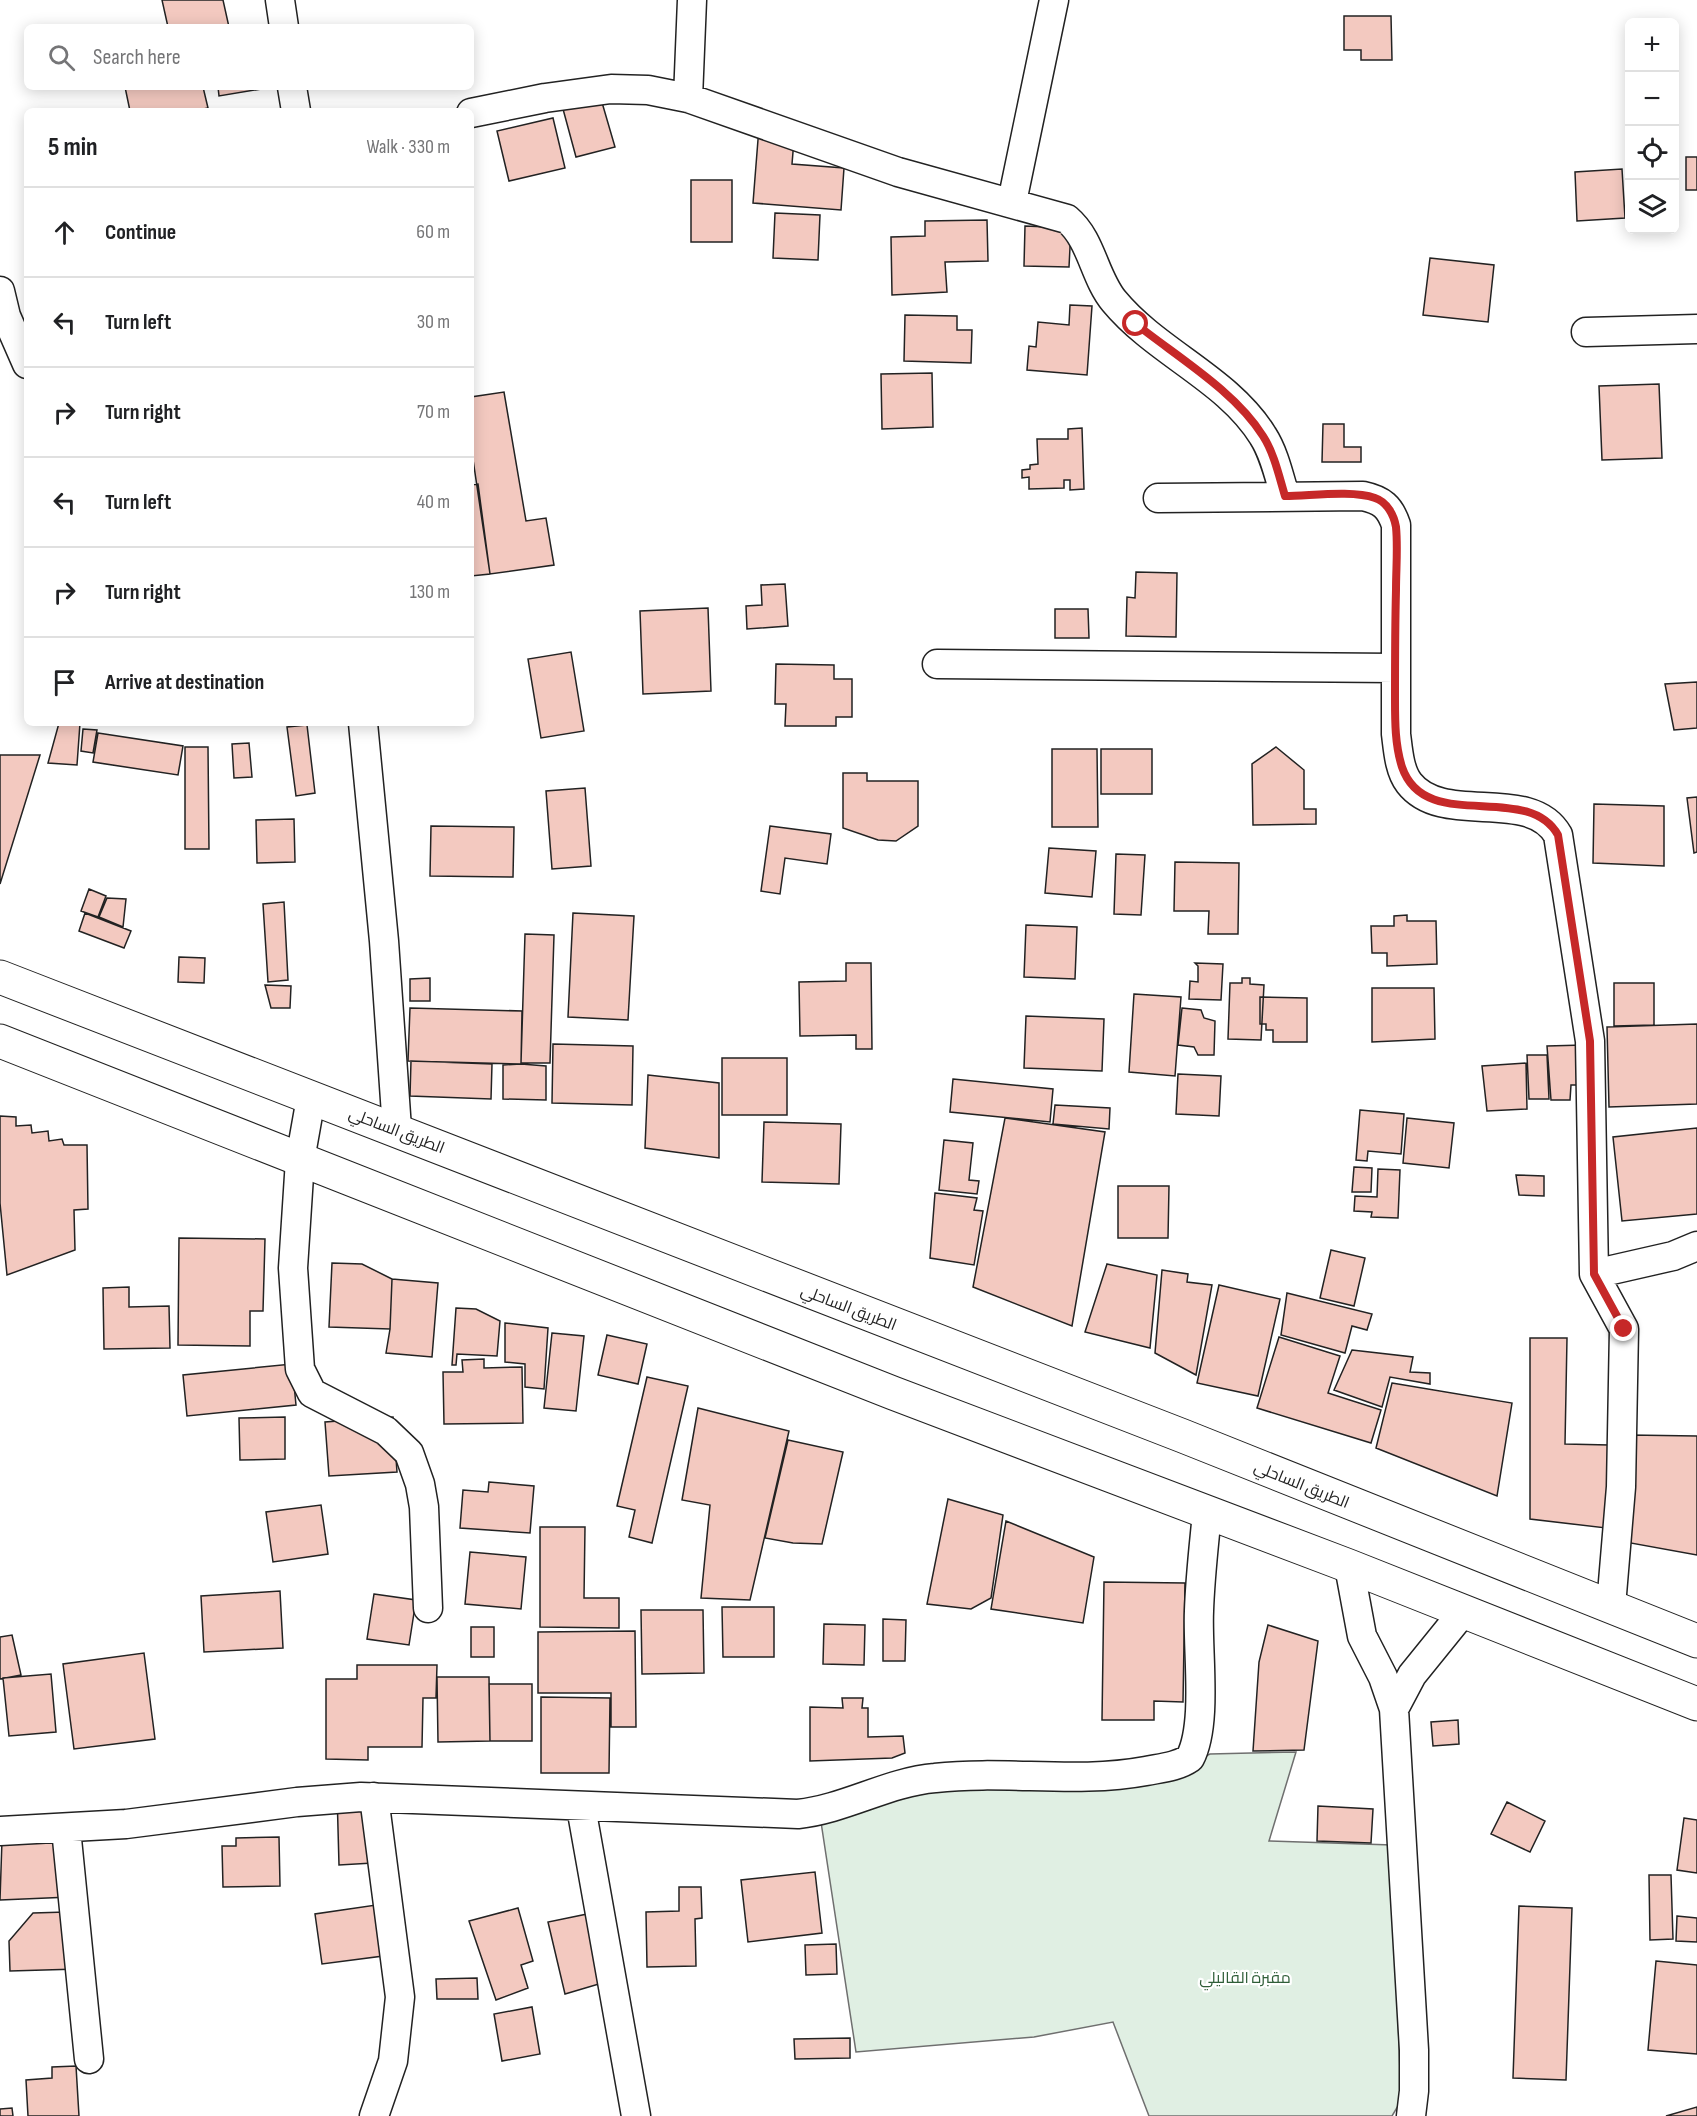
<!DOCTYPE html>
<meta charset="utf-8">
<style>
:root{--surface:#fff;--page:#f6f6f6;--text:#202124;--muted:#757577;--line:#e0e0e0}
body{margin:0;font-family:"Sofia Sans Condensed",Cairo,sans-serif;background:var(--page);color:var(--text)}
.controls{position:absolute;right:18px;top:18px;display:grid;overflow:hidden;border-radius:9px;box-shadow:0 3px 15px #0003}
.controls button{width:54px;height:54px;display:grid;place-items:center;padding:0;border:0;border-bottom:2px solid var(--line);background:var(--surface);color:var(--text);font:30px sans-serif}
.stop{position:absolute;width:18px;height:18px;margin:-14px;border:4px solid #c62828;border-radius:50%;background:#fff}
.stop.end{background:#c62828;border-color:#fff;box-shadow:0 2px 6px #0008}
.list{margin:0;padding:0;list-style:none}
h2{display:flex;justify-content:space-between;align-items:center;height:78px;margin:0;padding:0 24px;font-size:26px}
h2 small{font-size:20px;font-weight:400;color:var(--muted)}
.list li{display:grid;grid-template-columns:39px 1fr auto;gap:18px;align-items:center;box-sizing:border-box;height:90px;padding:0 24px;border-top:2px solid var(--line)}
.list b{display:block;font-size:22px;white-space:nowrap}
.list em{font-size:20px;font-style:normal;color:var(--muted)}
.icon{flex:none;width:33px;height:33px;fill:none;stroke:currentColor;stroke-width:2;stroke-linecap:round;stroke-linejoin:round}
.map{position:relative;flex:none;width:1697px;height:2116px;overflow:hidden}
.search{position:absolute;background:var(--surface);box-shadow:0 3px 15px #0003;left:24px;top:24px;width:450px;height:66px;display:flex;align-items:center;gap:15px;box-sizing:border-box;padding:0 21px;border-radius:9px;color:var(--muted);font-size:22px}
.panel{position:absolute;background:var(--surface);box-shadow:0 3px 15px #0003;left:24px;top:108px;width:450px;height:618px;border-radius:9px}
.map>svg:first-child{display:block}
.green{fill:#e0efe3;stroke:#6f6f6f;stroke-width:1.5}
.building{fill:#f3c9c0;stroke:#222;stroke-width:1.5}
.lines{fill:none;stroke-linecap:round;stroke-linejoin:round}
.minor-casing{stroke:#222;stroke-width:31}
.highway-casing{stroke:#222;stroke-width:35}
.minor{stroke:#fff;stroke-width:28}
.highway{stroke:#fff;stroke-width:33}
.route{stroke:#c62828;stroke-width:8}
.labels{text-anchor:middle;stroke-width:4.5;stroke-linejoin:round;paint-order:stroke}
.street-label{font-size:16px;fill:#222;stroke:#fff}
.park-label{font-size:16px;fill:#2f5e38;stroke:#fff}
</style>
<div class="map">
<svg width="1697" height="2116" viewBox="0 0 1697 2116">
<rect width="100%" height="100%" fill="#fff"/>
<path class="green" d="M 1296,1752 L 1269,1841 L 1392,1845 L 1401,2101 L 1392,2116 L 1149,2116 L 1113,2022 L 1034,2037 L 856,2052 L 821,1822 L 897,1794 L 1170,1774 L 1210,1754 Z"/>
<path class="building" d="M 162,0 L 223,0 L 229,27 L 168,27 Z
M 1344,16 L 1391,16 L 1392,60 L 1361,60 L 1361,50 L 1344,50 Z
M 125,87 L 203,87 L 208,108 L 194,111 L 130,111 Z
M 218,87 L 261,87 L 261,89 L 219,96 Z
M 601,99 L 615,147 L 576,157 L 563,109 Z
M 553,118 L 565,168 L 509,181 L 497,131 Z
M 759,127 L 794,140 L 792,164 L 844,168 L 841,210 L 753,203 Z
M 1686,157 L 1697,157 L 1697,190 L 1686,190 Z
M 1622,169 L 1625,218 L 1577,221 L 1575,172 Z
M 691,180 L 732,180 L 732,242 L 691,242 Z
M 775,213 L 820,215 L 818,260 L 773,258 Z
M 987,220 L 988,261 L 945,262 L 947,292 L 892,295 L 891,237 L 925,236 L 925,221 Z
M 1025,226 L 1071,228 L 1069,267 L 1024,266 Z
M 1430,258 L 1494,265 L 1488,322 L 1423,315 Z
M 1070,305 L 1092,306 L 1087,375 L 1027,370 L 1029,346 L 1036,347 L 1038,322 L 1069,325 Z
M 905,315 L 957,316 L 957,330 L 972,330 L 971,363 L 904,361 Z
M 932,373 L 933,427 L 882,429 L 881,374 Z
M 1659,384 L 1662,458 L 1602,460 L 1599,386 Z
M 504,392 L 526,521 L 546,518 L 554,565 L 490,574 L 471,446 L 471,397 Z
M 1323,424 L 1344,424 L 1344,447 L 1361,447 L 1361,462 L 1322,462 Z
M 1082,428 L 1084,489 L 1070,490 L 1070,480 L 1064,480 L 1064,488 L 1029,489 L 1029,477 L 1022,478 L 1022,470 L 1030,469 L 1030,465 L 1038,464 L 1037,439 L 1068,439 L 1068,429 Z
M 478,484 L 490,574 L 471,576 L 471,485 Z
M 1136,572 L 1177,573 L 1176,637 L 1126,636 L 1127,597 L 1135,598 Z
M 785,584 L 788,626 L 747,629 L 746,606 L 762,605 L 761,585 Z
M 708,608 L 711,691 L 643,694 L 640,611 Z
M 1055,609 L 1088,609 L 1089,638 L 1055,638 Z
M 571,652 L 584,731 L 541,738 L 528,659 Z
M 776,664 L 834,665 L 834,679 L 852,679 L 852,717 L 836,717 L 836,726 L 785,726 L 786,704 L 775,704 Z
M 1697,682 L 1697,728 L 1674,730 L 1665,684 Z
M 59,723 L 80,723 L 77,765 L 48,763 Z
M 307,725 L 315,793 L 296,796 L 287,727 Z
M 83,729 L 97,730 L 93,753 L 81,751 Z
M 98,733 L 183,746 L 178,775 L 93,762 Z
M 249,743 L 252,777 L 234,778 L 232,744 Z
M 185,747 L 208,747 L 209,849 L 185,849 Z
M 1276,747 L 1304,770 L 1304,809 L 1316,809 L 1316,824 L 1253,825 L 1252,764 Z
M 1052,749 L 1097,749 L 1098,827 L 1052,827 Z
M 1101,749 L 1152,749 L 1152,794 L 1101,794 Z
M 0,755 L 40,755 L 0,884 Z
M 843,773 L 867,773 L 867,781 L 918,781 L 918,826 L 896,841 L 878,840 L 843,828 Z
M 585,788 L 591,866 L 552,869 L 546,791 Z
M 1697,797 L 1697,852 L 1694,853 L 1687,798 Z
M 1594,804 L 1664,806 L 1664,866 L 1593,863 Z
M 294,819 L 295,862 L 257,863 L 256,820 Z
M 431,826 L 514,827 L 513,877 L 430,876 Z
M 770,826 L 831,834 L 827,864 L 785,858 L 780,894 L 761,891 Z
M 1049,848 L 1096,851 L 1092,897 L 1045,893 Z
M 1116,854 L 1145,855 L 1141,915 L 1114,914 Z
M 1175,862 L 1239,863 L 1238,934 L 1208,934 L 1209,911 L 1174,911 Z
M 89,889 L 106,896 L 98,917 L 81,911 Z
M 107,898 L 126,899 L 123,927 L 99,917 Z
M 284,902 L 288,980 L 268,982 L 263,904 Z
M 85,913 L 131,931 L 124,948 L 79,931 Z
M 573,913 L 634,916 L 628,1020 L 568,1017 Z
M 1407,915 L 1407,921 L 1436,921 L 1437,964 L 1387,966 L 1387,953 L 1372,953 L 1371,926 L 1394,926 L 1394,916 Z
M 1026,925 L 1077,927 L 1075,979 L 1024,977 Z
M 525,934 L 554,935 L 550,1063 L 521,1063 Z
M 179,957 L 205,958 L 204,983 L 178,982 Z
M 846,963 L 871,963 L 872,1049 L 856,1049 L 856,1035 L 800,1036 L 799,982 L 846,981 Z
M 1195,963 L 1223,964 L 1221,1000 L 1189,999 L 1190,981 L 1198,982 L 1198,966 Z
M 430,978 L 430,1001 L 410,1001 L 410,979 Z
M 1242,978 L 1250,978 L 1250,984 L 1264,985 L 1261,1040 L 1228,1039 L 1230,983 L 1242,983 Z
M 1614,983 L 1654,983 L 1654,1025 L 1614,1026 Z
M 265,985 L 291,986 L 290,1008 L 271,1008 Z
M 1372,988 L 1434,988 L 1435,1039 L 1372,1042 Z
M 1134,994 L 1181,997 L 1175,1076 L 1129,1072 Z
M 1260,997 L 1307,998 L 1307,1042 L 1273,1042 L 1273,1030 L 1266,1030 L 1266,1024 L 1260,1024 Z
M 410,1008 L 522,1011 L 521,1064 L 408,1061 Z
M 1182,1008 L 1201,1010 L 1204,1018 L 1215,1021 L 1214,1055 L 1198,1055 L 1194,1047 L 1178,1045 Z
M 1026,1016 L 1104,1019 L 1102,1071 L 1024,1068 Z
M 1697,1024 L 1697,1104 L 1609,1107 L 1607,1027 Z
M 553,1044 L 633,1046 L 632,1105 L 552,1103 Z
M 1584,1045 L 1584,1085 L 1571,1085 L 1570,1100 L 1551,1100 L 1547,1046 Z
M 1527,1055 L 1547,1055 L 1549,1099 L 1529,1099 Z
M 722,1058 L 787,1058 L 787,1115 L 722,1115 Z
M 411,1061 L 492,1064 L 491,1099 L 410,1096 Z
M 1526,1063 L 1527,1109 L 1487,1111 L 1482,1066 Z
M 521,1064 L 546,1066 L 546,1100 L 503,1099 L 503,1065 Z
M 1178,1074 L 1221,1076 L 1219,1116 L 1176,1114 Z
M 648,1075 L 719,1083 L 719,1158 L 645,1148 Z
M 953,1079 L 1053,1089 L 1050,1122 L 950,1112 Z
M 1055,1105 L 1110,1108 L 1109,1129 L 1053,1124 Z
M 1360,1110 L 1404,1114 L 1401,1154 L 1368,1151 L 1367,1161 L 1356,1160 Z
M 0,1116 L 16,1117 L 16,1126 L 31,1125 L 32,1133 L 48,1131 L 49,1141 L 62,1139 L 64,1145 L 87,1145 L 88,1209 L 74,1210 L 75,1250 L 7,1275 L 0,1203 Z
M 1005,1118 L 1105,1132 L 1072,1326 L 973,1287 Z
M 1407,1118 L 1454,1123 L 1449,1168 L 1403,1163 Z
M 764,1122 L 841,1124 L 839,1184 L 762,1182 Z
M 1697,1128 L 1697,1214 L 1622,1221 L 1613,1137 Z
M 944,1140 L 973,1143 L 969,1180 L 979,1181 L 977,1194 L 939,1190 Z
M 1354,1167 L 1372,1168 L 1371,1192 L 1352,1192 Z
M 1378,1169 L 1400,1170 L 1398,1218 L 1371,1217 L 1372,1212 L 1354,1211 L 1355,1196 L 1377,1197 Z
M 1516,1175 L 1544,1176 L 1544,1196 L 1519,1195 Z
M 1118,1186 L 1169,1186 L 1168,1238 L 1118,1238 Z
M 935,1193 L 977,1198 L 974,1210 L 983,1211 L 974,1265 L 930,1258 Z
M 179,1238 L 265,1239 L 263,1311 L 250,1311 L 250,1346 L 178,1345 Z
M 1331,1250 L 1365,1258 L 1354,1306 L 1320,1298 Z
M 332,1263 L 362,1264 L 392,1279 L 390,1329 L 329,1327 Z
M 1107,1264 L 1157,1275 L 1150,1348 L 1085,1332 Z
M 1162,1270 L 1188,1274 L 1187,1282 L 1212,1285 L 1196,1375 L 1155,1353 Z
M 392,1279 L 438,1283 L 432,1357 L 386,1353 L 390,1329 Z
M 1219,1285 L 1280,1299 L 1258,1396 L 1197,1383 Z
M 129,1287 L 129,1307 L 169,1306 L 170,1348 L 104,1349 L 103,1288 Z
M 1287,1293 L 1372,1314 L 1367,1330 L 1352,1326 L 1345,1353 L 1281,1335 Z
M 456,1308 L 476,1309 L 500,1321 L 497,1356 L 457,1354 L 456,1365 L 452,1365 Z
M 505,1323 L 548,1328 L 544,1389 L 525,1387 L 525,1364 L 505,1362 Z
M 552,1333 L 584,1336 L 576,1411 L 544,1408 Z
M 607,1335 L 647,1344 L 638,1384 L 598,1375 Z
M 1279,1337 L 1340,1356 L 1328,1393 L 1381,1410 L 1371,1443 L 1257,1408 Z
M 1530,1338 L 1567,1338 L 1565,1444 L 1609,1445 L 1606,1528 L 1530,1519 Z
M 1352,1350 L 1413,1357 L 1410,1372 L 1430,1373 L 1430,1384 L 1390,1377 L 1382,1407 L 1334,1390 Z
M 484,1359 L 484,1368 L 522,1367 L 523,1423 L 444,1424 L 443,1372 L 463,1372 L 462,1360 Z
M 292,1364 L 296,1405 L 187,1416 L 183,1375 Z
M 647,1377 L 688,1386 L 652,1543 L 629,1537 L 635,1510 L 617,1506 Z
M 1392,1383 L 1512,1403 L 1497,1496 L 1376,1448 Z
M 698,1408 L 789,1431 L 750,1600 L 701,1598 L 710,1505 L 682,1500 Z
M 285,1417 L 285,1459 L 240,1460 L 239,1418 Z
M 393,1417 L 397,1472 L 329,1476 L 325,1422 Z
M 1629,1435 L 1697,1436 L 1697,1555 L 1625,1542 Z
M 788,1440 L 843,1452 L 822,1544 L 793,1543 L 765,1538 Z
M 489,1482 L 534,1486 L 530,1533 L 460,1528 L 463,1490 L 488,1492 Z
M 948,1499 L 1003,1515 L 991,1598 L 971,1609 L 927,1604 Z
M 321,1505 L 328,1554 L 273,1562 L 266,1512 Z
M 1006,1521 L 1094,1557 L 1083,1623 L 991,1609 Z
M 540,1527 L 585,1527 L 584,1598 L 619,1598 L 619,1628 L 540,1627 Z
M 470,1552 L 526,1557 L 521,1609 L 465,1604 Z
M 1104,1582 L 1185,1583 L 1183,1702 L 1154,1701 L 1154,1720 L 1102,1720 Z
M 280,1591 L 283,1648 L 204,1652 L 201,1596 Z
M 374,1594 L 416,1600 L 409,1645 L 367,1639 Z
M 722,1607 L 774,1607 L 774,1657 L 723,1657 Z
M 641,1610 L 703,1610 L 704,1673 L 642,1674 Z
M 883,1619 L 906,1620 L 905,1661 L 883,1661 Z
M 824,1624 L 865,1625 L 864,1665 L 823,1664 Z
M 1268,1625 L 1318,1641 L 1304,1750 L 1253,1751 L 1259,1662 Z
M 471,1627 L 494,1627 L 494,1657 L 471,1657 Z
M 635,1631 L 636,1727 L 611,1727 L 611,1693 L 538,1693 L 538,1632 Z
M 12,1635 L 21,1675 L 0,1679 L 0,1637 Z
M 144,1653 L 155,1739 L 74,1749 L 63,1664 Z
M 357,1665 L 437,1665 L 436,1698 L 423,1698 L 422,1747 L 368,1747 L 368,1760 L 326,1759 L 326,1679 L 357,1679 Z
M 51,1674 L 56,1732 L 9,1736 L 3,1678 Z
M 437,1677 L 489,1677 L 490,1741 L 438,1742 Z
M 489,1684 L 532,1684 L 532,1741 L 490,1741 Z
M 541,1697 L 610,1698 L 609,1773 L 541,1773 Z
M 842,1698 L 863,1698 L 862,1708 L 868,1708 L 868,1737 L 903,1736 L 905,1753 L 892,1758 L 810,1761 L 810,1707 L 843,1708 Z
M 1458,1720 L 1459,1744 L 1433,1746 L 1431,1722 Z
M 386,1791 L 390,1862 L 339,1865 L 337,1792 Z
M 1507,1802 L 1545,1821 L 1530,1852 L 1491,1834 Z
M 1318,1806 L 1373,1809 L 1371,1843 L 1317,1841 Z
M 1684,1818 L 1697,1820 L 1697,1873 L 1677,1870 Z
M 279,1837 L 280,1886 L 223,1887 L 222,1846 L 236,1846 L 236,1838 Z
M 2,1840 L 64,1843 L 70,1897 L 0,1900 Z
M 815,1872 L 822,1933 L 748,1942 L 741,1880 Z
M 1649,1875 L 1671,1875 L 1673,1939 L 1650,1940 Z
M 679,1887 L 701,1887 L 702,1918 L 695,1919 L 696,1966 L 647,1967 L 646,1912 L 679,1911 Z
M 376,1905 L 383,1956 L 322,1964 L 315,1914 Z
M 1519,1906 L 1572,1908 L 1566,2080 L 1513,2078 Z
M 518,1908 L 533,1961 L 521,1965 L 528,1988 L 496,2000 L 469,1921 Z
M 66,1912 L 78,1969 L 10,1971 L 9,1941 L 33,1913 Z
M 597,1912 L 609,1981 L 565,1994 L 548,1922 Z
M 1677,1916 L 1697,1918 L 1697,1942 L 1676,1941 Z
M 836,1944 L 837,1974 L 806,1975 L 805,1945 Z
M 1656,1961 L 1697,1965 L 1697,2054 L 1648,2050 Z
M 477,1978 L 478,1999 L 437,1999 L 436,1979 Z
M 532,2007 L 540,2054 L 502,2061 L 494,2014 Z
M 850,2038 L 850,2058 L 795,2059 L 794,2039 Z
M 76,2066 L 79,2116 L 28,2116 L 26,2080 L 52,2078 L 52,2067 Z
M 1697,2107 L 1697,2116 L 1666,2116 Z
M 12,2108 L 13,2116 L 0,2116 L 0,2109 Z"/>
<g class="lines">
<g class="minor-casing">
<path id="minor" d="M 280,0 L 284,27
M 292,87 L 296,111
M 688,98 L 692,0
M 471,113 L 545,98 L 611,89 L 648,90 L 688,98 L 898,172 L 1067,219 C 1092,240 1094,277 1114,301 C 1157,353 1228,379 1263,436 C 1274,453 1279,476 1285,496
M 1012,202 L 1054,0
M 0,291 L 6,316 L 27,364
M 1586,332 L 1697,329
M 1158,498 L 1363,496 C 1382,500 1390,507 1396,525 L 1396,734 C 1398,749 1399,770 1409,783 C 1443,827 1530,786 1558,835 L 1590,1041 L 1594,1274 L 1624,1329 L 1621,1487 L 1611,1606
M 937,664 L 1395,668
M 363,723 L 384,941 L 397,1129
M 311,1098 L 300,1160 L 293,1268 L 300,1369 L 312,1393 L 386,1431 L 409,1453 L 420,1484 L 424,1507 L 428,1608
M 1594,1274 L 1673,1256 L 1697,1246
M 1349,1566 L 1362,1636 L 1383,1677 L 1394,1709 L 1414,2050 L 1414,2091 L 1411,2116
M 1394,1709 L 1412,1675 L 1463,1612
M 581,1807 L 636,2116
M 66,1829 L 89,2059
M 0,1831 L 126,1824 L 297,1802 L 361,1797 L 798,1814 C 845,1809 888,1782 935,1778 C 1006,1770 1076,1784 1146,1771 C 1161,1768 1177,1767 1190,1758 C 1208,1724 1197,1650 1199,1611 C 1200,1578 1204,1545 1207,1513
M 374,2116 L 393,2061 L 400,1997 L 374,1797"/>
</g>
<g class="highway-casing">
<path id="highway" d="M 0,977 L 1183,1436 L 1697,1641
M 0,1041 L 893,1393 L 1349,1566 L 1697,1704"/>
</g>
<use href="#minor" class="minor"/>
<use href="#highway" class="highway"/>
</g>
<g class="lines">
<path class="route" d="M 1136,324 C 1176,356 1235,391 1263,436 C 1274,453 1279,476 1285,496 C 1310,496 1352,490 1375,498 C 1387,502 1394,515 1396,527 C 1398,547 1396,569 1396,590 C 1395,627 1395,663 1395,699 C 1395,722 1395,745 1402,767 C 1425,835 1527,780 1558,835 L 1590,1041 L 1594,1274 L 1624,1329"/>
</g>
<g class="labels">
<g class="street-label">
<text transform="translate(397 1130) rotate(21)" y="6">الطريق الساحلي</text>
<text transform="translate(849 1307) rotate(21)" y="6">الطريق الساحلي</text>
<text transform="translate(1302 1484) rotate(22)" y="6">الطريق الساحلي</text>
</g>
<g class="park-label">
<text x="1245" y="1983">مقبرة القاليلي</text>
</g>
</g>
</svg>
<div class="controls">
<button>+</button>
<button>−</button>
<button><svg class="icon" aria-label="locate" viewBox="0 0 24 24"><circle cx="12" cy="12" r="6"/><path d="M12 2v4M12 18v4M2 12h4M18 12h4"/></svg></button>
<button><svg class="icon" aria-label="layers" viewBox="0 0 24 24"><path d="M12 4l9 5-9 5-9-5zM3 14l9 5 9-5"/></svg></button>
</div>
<div class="stop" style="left:1136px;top:324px"></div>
<div class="stop end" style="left:1624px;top:1329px"></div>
<div class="search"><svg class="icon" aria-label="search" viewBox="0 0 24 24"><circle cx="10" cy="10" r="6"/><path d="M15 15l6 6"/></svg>Search here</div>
<section class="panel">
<h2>5 min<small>Walk · 330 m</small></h2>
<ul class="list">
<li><svg class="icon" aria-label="ahead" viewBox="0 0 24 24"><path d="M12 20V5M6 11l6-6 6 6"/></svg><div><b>Continue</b></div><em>60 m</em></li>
<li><svg class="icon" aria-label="left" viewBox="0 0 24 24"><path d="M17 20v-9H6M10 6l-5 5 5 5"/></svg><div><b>Turn left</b></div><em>30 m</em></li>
<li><svg class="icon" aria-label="right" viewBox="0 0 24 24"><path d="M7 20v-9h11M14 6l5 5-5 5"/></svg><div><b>Turn right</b></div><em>70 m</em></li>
<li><svg class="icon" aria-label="left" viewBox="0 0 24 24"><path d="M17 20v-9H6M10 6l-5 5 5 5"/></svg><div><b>Turn left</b></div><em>40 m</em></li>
<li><svg class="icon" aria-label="right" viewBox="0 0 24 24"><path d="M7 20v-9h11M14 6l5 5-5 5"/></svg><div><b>Turn right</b></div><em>130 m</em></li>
<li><svg class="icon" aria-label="arrive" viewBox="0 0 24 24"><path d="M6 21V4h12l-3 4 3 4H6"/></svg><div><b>Arrive at destination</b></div></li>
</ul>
</section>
</div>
